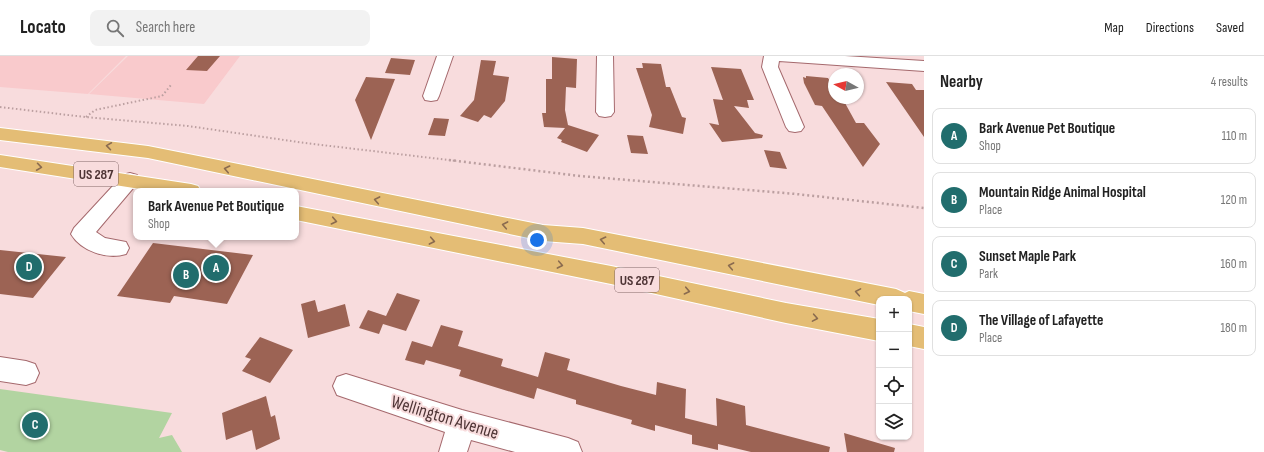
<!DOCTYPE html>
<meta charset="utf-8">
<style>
:root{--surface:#fff;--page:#f2f2f2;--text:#222;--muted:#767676;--line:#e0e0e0;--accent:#216d6d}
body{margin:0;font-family:"Sofia Sans Condensed",sans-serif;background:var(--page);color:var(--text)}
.controls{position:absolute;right:12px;bottom:12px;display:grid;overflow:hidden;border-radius:8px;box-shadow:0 1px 3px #0004}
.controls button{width:36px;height:36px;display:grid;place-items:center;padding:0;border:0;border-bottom:1px solid var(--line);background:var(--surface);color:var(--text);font:20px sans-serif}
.compass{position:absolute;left:828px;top:12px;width:36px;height:36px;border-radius:50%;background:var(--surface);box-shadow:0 1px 3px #0004;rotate:278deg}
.you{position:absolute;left:537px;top:184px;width:14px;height:14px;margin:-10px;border:3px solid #fff;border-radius:50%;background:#1a73e8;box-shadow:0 0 0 6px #1a73e833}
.badge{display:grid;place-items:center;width:26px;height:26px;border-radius:50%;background:var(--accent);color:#fff;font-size:13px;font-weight:700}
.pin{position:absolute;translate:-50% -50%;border:2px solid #fff;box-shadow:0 1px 4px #0006}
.popup{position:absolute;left:133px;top:132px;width:166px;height:52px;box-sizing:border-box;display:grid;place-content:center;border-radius:8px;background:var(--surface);filter:drop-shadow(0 1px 3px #0005);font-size:13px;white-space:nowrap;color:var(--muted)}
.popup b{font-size:15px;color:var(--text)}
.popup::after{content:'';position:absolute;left:50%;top:100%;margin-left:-8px;border:8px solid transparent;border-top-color:var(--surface)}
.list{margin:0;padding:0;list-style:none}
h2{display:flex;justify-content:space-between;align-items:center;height:52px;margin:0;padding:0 16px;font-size:17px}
h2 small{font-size:13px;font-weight:400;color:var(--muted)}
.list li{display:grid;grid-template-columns:26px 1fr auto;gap:12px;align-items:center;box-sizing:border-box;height:56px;margin:0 8px 8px;padding:0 8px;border:1px solid var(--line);border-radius:8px}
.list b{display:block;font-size:15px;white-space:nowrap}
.list p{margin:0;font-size:13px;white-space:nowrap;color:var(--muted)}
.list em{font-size:13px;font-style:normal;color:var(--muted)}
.icon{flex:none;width:22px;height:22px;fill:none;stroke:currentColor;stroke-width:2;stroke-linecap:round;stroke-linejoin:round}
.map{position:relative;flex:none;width:924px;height:396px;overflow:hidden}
header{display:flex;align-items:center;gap:24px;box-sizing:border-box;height:56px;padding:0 20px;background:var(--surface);border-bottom:1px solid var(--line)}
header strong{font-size:19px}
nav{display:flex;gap:22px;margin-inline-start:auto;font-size:14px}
.search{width:280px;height:36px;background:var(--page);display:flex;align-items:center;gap:10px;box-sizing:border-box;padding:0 14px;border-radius:8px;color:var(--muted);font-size:15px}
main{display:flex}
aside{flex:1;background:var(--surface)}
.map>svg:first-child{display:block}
.built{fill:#f9cacc}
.green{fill:#b2d4a1}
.building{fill:#9c6354}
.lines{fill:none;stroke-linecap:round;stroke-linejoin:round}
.minor-casing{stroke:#a5696d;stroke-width:2}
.major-casing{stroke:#fff;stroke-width:2}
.path-far1{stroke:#bb9fa0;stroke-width:2;stroke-dasharray:1.5 2.5;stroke-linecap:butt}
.path{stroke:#bb9fa0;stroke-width:2.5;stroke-dasharray:2 3;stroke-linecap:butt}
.minor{fill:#fff;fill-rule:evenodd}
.major{fill:#e4bd75;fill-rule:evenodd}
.oneway{stroke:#8a6b4f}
.labels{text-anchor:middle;stroke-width:4;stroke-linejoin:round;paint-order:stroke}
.shield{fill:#f8dcdd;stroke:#816667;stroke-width:1}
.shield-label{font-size:14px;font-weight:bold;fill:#4e3435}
.near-street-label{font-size:18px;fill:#4e3435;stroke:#f8dcdd}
</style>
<header>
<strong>Locato</strong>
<div class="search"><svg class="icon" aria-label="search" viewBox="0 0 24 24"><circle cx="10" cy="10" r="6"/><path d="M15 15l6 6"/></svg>Search here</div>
<nav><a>Map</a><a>Directions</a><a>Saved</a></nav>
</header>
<main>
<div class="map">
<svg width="924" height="396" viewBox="0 0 924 396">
<rect width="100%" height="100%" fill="#f8dcdd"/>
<path class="built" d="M 0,0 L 126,0 L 88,38 L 0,31 Z
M 128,0 L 240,0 L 204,48 L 89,38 Z"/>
<path class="green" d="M 0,333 L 172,357 L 159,382 L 172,379 L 182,396 L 8,396 L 0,394 Z"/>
<path class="building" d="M 198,0 L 220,0 L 207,15 L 186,14 Z
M 552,1 L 577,3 L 576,32 L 566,31 L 565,54 L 568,69 L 599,79 L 587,96 L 561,86 L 562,84 L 557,82 L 565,72 L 544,71 L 542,57 L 546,57 L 546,23 L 552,23 Z
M 391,2 L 415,4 L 410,19 L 385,17 Z
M 481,4 L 496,5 L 493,19 L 509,21 L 505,45 L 491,62 L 484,59 L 478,66 L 460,60 L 474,44 Z
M 642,7 L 661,8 L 666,31 L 670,31 L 682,61 L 686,62 L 683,78 L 649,71 L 652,59 L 636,12 L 643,12 Z
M 711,11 L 741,13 L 754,44 L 747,44 L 749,52 L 734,50 L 755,77 L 763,79 L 762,82 L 722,86 L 709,67 L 719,69 L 713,43 L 723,44 Z
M 806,20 L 828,22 L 834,32 L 834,43 L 841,43 L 842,47 L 845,47 L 856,67 L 864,67 L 880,88 L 863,111 L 822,50 L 815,49 L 804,27 L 803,21 L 806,22 Z
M 366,21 L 395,23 L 371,84 L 355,44 Z
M 886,26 L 912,28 L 916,34 L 924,34 L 924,81 Z
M 434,62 L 449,63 L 445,80 L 428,79 Z
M 627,79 L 643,80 L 648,98 L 631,97 Z
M 764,94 L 780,96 L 787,113 L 770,111 Z
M 153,187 L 253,199 L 227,248 L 174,240 L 170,247 L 117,240 Z
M 0,194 L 66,201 L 33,242 L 0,238 Z
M 397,237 L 420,244 L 406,275 L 383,268 L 379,278 L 359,272 L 368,254 L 386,260 Z
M 315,244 L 318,256 L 345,248 L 350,270 L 308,282 L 301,248 Z
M 441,269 L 463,275 L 458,290 L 503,303 L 501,310 L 538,321 L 545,296 L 570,303 L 567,314 L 621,330 L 656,339 L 657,326 L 686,333 L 685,362 L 717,370 L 716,342 L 745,350 L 746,369 L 830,391 L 829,396 L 751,396 L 718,388 L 718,394 L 692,388 L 692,379 L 655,369 L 655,375 L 631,368 L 632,364 L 576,348 L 576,344 L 537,332 L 534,343 L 459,320 L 461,314 L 426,304 L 424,309 L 405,304 L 412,285 L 432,291 Z
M 260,281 L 293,294 L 270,327 L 242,315 L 251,303 L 245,301 Z
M 266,340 L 271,361 L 275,359 L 280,383 L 256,394 L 252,374 L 226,384 L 222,357 Z
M 844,377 L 895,392 L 894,396 L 847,396 Z"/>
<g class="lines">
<g class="minor-casing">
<path id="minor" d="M 437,0 L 453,0 L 439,40 L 437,44 L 431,45 L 425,44 L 423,40 Z
M 597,0 L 613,0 L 614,56 L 611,60 L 605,61 L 599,60 L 596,56 Z
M 764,0 L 845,0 L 924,5 L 924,15 L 779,5 L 778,11 L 804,71 L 801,75 L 795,76 L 789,75 L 786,71 L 762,11 Z
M 130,117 L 137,119 L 140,124 L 96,176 L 105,182 L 126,186 L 129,192 L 126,198 C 107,204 81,195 71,178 L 74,172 L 123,119 Z
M 0,301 L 26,305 L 35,308 L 39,317 L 35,326 L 26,329 L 0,325 Z
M 346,318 L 462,354 L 568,382 L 578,386 L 582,396 L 515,396 L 471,384 L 467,396 L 439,396 L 445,376 L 337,339 L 333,330 L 337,321 Z"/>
</g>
<g class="major-casing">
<path id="major" d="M 0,72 L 148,90 L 543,169 L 583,172 L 896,233 L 905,237 L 909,235 L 924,238 L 924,258 L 909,255 L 909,243 L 879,243 L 879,249 L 583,188 L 543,185 L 148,102 L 0,84 Z
M 0,99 L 191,128 L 198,130 L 201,135 L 153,135 L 0,111 Z
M 296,150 L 611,210 L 786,247 L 879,263 L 879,285 L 786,267 L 611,228 L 296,164 Z
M 909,268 L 924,271 L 924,293 L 909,290 Z"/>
</g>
<path class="path-far1" d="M 0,51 L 85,61 L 188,70 L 305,87 L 457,105
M 86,61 L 95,54 L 162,40 L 171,29"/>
<path class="path" d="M 449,104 L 580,120 L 796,138 L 924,152"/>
<use href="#minor" class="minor"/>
<use href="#major" class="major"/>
</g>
<defs><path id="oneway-chevron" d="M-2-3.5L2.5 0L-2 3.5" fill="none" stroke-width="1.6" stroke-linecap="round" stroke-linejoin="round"/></defs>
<g class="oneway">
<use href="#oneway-chevron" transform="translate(109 90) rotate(-172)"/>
<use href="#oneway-chevron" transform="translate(39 111) rotate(8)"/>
<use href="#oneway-chevron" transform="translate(227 113) rotate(-168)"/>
<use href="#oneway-chevron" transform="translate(377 144) rotate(-169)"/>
<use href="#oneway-chevron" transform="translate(334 165) rotate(12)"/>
<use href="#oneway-chevron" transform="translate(505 169) rotate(-169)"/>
<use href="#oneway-chevron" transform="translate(603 184) rotate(-168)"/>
<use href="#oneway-chevron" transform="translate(432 185) rotate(11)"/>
<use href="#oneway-chevron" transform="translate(560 209) rotate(11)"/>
<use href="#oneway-chevron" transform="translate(731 210) rotate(-169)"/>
<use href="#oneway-chevron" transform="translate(687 235) rotate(12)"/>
<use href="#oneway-chevron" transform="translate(858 236) rotate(-170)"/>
<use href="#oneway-chevron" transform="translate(815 262) rotate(10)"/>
</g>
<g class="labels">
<g class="shield">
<rect x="74" y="106" width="44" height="24" rx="3"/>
<rect x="615" y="212" width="44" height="24" rx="3"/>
</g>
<g class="shield-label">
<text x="96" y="123">US 287</text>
<text x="637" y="229">US 287</text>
</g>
<g class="near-street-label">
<text transform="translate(445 361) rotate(17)" y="6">Wellington Avenue</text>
</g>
</g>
</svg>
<div class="controls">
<button>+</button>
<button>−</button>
<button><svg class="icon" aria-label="locate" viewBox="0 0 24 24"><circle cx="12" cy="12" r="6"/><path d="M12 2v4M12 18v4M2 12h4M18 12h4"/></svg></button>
<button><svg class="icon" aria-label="layers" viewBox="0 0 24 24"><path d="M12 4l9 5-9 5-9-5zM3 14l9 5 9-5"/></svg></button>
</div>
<svg class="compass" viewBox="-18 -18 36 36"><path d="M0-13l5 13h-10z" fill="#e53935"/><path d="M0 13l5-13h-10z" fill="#767676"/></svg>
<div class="you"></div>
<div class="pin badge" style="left:216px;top:212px">A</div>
<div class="popup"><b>Bark Avenue Pet Boutique</b>Shop</div>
<div class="pin badge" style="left:186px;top:219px">B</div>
<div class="pin badge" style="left:35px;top:369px">C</div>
<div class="pin badge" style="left:29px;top:211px">D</div>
</div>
<aside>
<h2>Nearby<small>4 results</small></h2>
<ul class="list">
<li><span class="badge">A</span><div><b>Bark Avenue Pet Boutique</b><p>Shop</p></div><em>110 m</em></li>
<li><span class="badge">B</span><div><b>Mountain Ridge Animal Hospital</b><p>Place</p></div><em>120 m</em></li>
<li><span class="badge">C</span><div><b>Sunset Maple Park</b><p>Park</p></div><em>160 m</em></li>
<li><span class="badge">D</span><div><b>The Village of Lafayette</b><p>Place</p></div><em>180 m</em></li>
</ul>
</aside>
</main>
